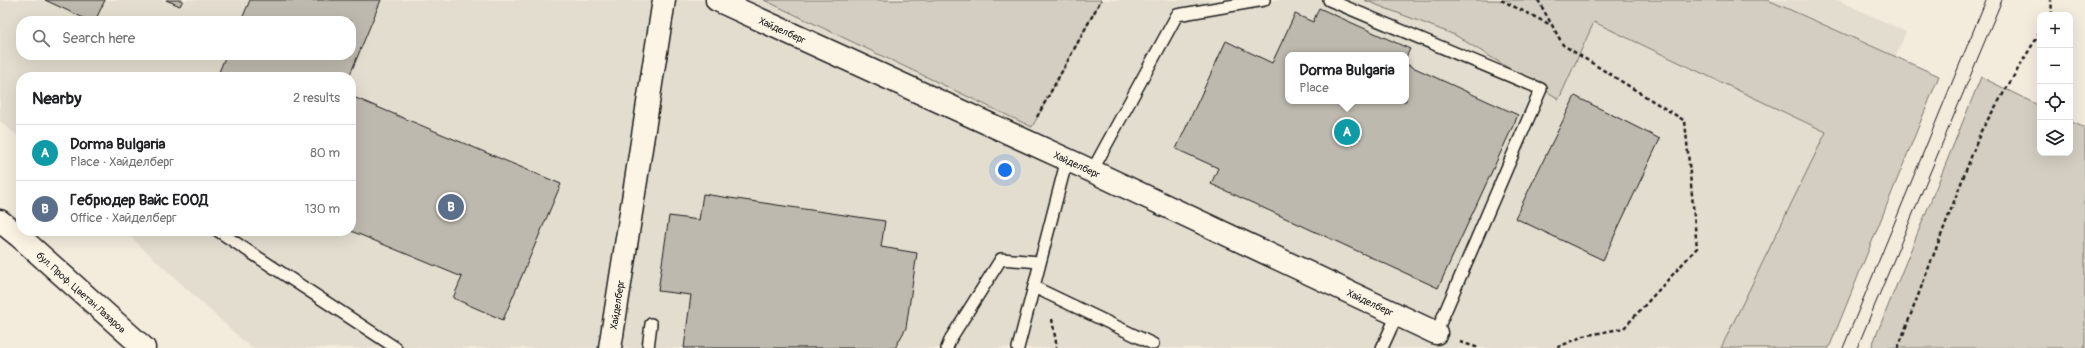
<!DOCTYPE html>
<meta charset="utf-8">
<style>
:root{--surface:#fff;--page:#f6f6f6;--text:#202124;--muted:#757577;--line:#e0e0e0;--accent:#0f766e}
body{margin:0;font-family:Pangolin,sans-serif;background:var(--page);color:var(--text)}
.controls{position:absolute;right:12px;top:12px;display:grid;overflow:hidden;border-radius:8px;box-shadow:0 4px 16px #0002}
.controls button{width:36px;height:36px;display:grid;place-items:center;padding:0;border:0;border-bottom:1px solid var(--line);background:var(--surface);color:var(--text);font:20px sans-serif}
.you{position:absolute;left:1005px;top:170px;width:14px;height:14px;margin:-10px;border:3px solid #fff;border-radius:50%;background:#1a73e8;box-shadow:0 0 0 6px #1a73e833}
.badge{display:grid;place-items:center;width:26px;height:26px;border-radius:50%;background:var(--accent);color:#fff;font-size:13px;font-weight:700}
.pin{position:absolute;translate:-50% -50%;border:2px solid #fff;box-shadow:0 1px 4px #0006}
.popup{position:absolute;left:1285px;top:52px;width:124px;height:52px;box-sizing:border-box;display:grid;place-content:center;border-radius:8px;background:var(--surface);filter:drop-shadow(0 1px 3px #0005);font-size:13px;white-space:nowrap;color:var(--muted)}
.popup b{font-size:15px;color:var(--text)}
.popup::after{content:'';position:absolute;left:50%;top:100%;margin-left:-8px;border:8px solid transparent;border-top-color:var(--surface)}
.list{margin:0;padding:0;list-style:none}
h2{display:flex;justify-content:space-between;align-items:center;height:52px;margin:0;padding:0 16px;font-size:17px}
h2 small{font-size:13px;font-weight:400;color:var(--muted)}
.list li{display:grid;grid-template-columns:26px 1fr auto;gap:12px;align-items:center;box-sizing:border-box;height:56px;padding:0 16px;border-top:1px solid var(--line)}
.list b{display:block;font-size:15px;white-space:nowrap}
.list p{margin:0;font-size:13px;white-space:nowrap;color:var(--muted)}
.list em{font-size:13px;font-style:normal;color:var(--muted)}
.icon{flex:none;width:22px;height:22px;fill:none;stroke:currentColor;stroke-width:2;stroke-linecap:round;stroke-linejoin:round}
.map{position:relative;flex:none;width:2085px;height:348px;overflow:hidden}
.search{position:absolute;background:var(--surface);box-shadow:0 4px 16px #0002;left:16px;top:16px;width:340px;height:44px;display:flex;align-items:center;gap:10px;box-sizing:border-box;padding:0 14px;border-radius:16px;color:var(--muted);font-size:15px}
.panel{position:absolute;background:var(--surface);box-shadow:0 4px 16px #0002;left:16px;top:72px;width:340px;height:164px;border-radius:16px}
.map>svg:first-child{display:block}
.built{fill:#e3ddcf;fill-rule:evenodd}
.green{fill:#d3cec1;stroke:#78756e}
.building{fill:#beb9ae;stroke:#1c1c1c}
.lines{fill:none;stroke-linecap:round;stroke-linejoin:round}
.lane-casing{stroke:#1c1c1c;stroke-width:14}
.street-casing{stroke:#1c1c1c;stroke-width:25}
.secondary-casing{stroke:#1c1c1c;stroke-width:25}
.path{stroke:#1c1c1c;stroke-width:2.5;stroke-dasharray:4 3;stroke-linecap:butt}
.lane{stroke:#fcf5e5;stroke-width:11}
.street{stroke:#fcf5e5;stroke-width:22}
.secondary{stroke:#fcf5e5;stroke-width:22}
.tram{stroke:#1c1c1c;stroke-width:1}
.labels{text-anchor:middle;stroke-width:4;stroke-linejoin:round;paint-order:stroke}
.street-label{font-size:10px;fill:#1c1c1c;stroke:#fcf5e5}
</style>
<div class="map">
<svg width="2085" height="348" viewBox="0 0 2085 348">
<rect width="100%" height="100%" fill="#f3ecdd"/>
<filter id="ink" filterUnits="userSpaceOnUse"><feTurbulence type="fractalNoise" baseFrequency=".025" numOctaves="2"/><feDisplacementMap in="SourceGraphic" scale="8" xChannelSelector="R" yChannelSelector="G"/><feConvolveMatrix kernelMatrix="1 2 1 2 8 2 1 2 1" color-interpolation-filters="sRGB"/></filter>
<g filter="url(#ink)">
<path class="built" d="M 0,0 L 1838,0 L 1906,32 L 1773,348 L 251,348 L 124,231 L 351,231 L 351,77 L 21,77 L 21,139 L 0,121 ZM 21,21 L 351,21 L 351,55 L 21,55 ZM 1288,55 L 1406,55 L 1406,101 L 1288,101 Z"/>
<path class="green" d="M 764,0 L 1101,0 L 1032,127 Z
M 1364,0 L 1768,0 L 1939,76 L 1829,348 L 1721,348 L 1826,132 L 1594,22 L 1559,99 L 1455,35 Z
M 1981,77 L 2040,106 L 2040,153 L 2070,153 L 2070,121 L 2085,128 L 2085,348 L 1871,348 Z"/>
<path class="building" d="M 45,0 L 105,0 L 95,21 L 90,21 Z
M 166,0 L 183,0 L 180,6 Z
M 250,0 L 381,0 L 349,77 L 217,77 L 226,55 L 351,55 L 351,21 L 241,21 Z
M 1319,8 L 1410,49 L 1406,57 L 1406,55 L 1288,55 L 1288,101 L 1406,101 L 1406,64 L 1518,115 L 1438,288 L 1211,184 L 1218,168 L 1176,149 L 1226,41 L 1272,63 L 1295,14 L 1313,22 Z
M 351,96 L 561,184 L 503,320 L 453,298 L 462,277 L 351,231 Z
M 1575,96 L 1660,139 L 1603,260 L 1515,218 Z
M 703,194 L 885,221 L 881,247 L 917,253 L 906,328 L 895,348 L 684,348 L 691,295 L 658,291 L 669,216 L 699,220 Z"/>
<g class="lines">
<g class="lane-casing">
<path id="lane" d="M 1329,0 L 1541,89 L 1436,333
M 1092,171 L 1177,15 L 1264,0
M 218,231 L 396,348
M 1034,287 L 1153,344
M 648,348 L 651,324
M 947,348 L 951,338 L 1001,259 L 1040,262
M 1018,348 L 1067,159
M 1382,348 L 1397,315"/>
</g>
<g class="street-casing">
<g id="street">
<path id="s1" d="M 717,0 L 1079,165 L 1436,333"/>
<path id="s2" d="M 610,348 L 664,0"/>
</g>
</g>
<g class="secondary-casing">
<g id="secondary">
<path id="s3" d="M 0,221 L 20,237 L 144,348"/>
</g>
</g>
<path class="path" d="M 1501,0 L 1551,25
M 1538,0 L 1563,45 L 1685,121 L 1697,248 L 1624,328 L 1584,336 L 1556,348
M 2050,15 L 2052,12 L 2051,0
M 1037,117 L 1101,0
M 1052,319 L 1057,348
M 1460,342 L 1479,348
M 1898,348 L 1981,131 L 2040,32"/>
<use href="#lane" class="lane"/>
<use href="#street" class="street"/>
<use href="#secondary" class="secondary"/>
<path class="tram" d="M 1843,348 L 1986,0
M 1857,348 L 2002,0"/>
</g>
</g>
<g class="labels">
<g class="street-label">
<text dy="4" stroke="none"><textPath href="#s1" startOffset="72">Хайделберг</textPath></text>
<text dy="4" stroke="none"><textPath href="#s1" startOffset="396">Хайделберг</textPath></text>
<text dy="4" stroke="none"><textPath href="#s3" startOffset="108">бул. Проф. Цветан Лазаров</textPath></text>
<text dy="4" stroke="none"><textPath href="#s1" startOffset="720">Хайделберг</textPath></text>
<text dy="4" stroke="none"><textPath href="#s2" startOffset="44">Хайделберг</textPath></text>
</g>
</g>
</svg>
<div class="controls">
<button>+</button>
<button>−</button>
<button><svg class="icon" aria-label="locate" viewBox="0 0 24 24"><circle cx="12" cy="12" r="6"/><path d="M12 2v4M12 18v4M2 12h4M18 12h4"/></svg></button>
<button><svg class="icon" aria-label="layers" viewBox="0 0 24 24"><path d="M12 4l9 5-9 5-9-5zM3 14l9 5 9-5"/></svg></button>
</div>
<div class="you"></div>
<div class="pin badge" style="left:1347px;top:132px;background:#0f9aa8">A</div>
<div class="popup"><b>Dorma Bulgaria</b>Place</div>
<div class="pin badge" style="left:451px;top:207px;background:#5c6f8a">B</div>
<div class="search"><svg class="icon" aria-label="search" viewBox="0 0 24 24"><circle cx="10" cy="10" r="6"/><path d="M15 15l6 6"/></svg>Search here</div>
<section class="panel">
<h2>Nearby<small>2 results</small></h2>
<ul class="list">
<li><span class="badge" style="background:#0f9aa8">A</span><div><b>Dorma Bulgaria</b><p>Place · Хайделберг</p></div><em>80 m</em></li>
<li><span class="badge" style="background:#5c6f8a">B</span><div><b>Гебрюдер Вайс ЕООД</b><p>Office · Хайделберг</p></div><em>130 m</em></li>
</ul>
</section>
</div>
